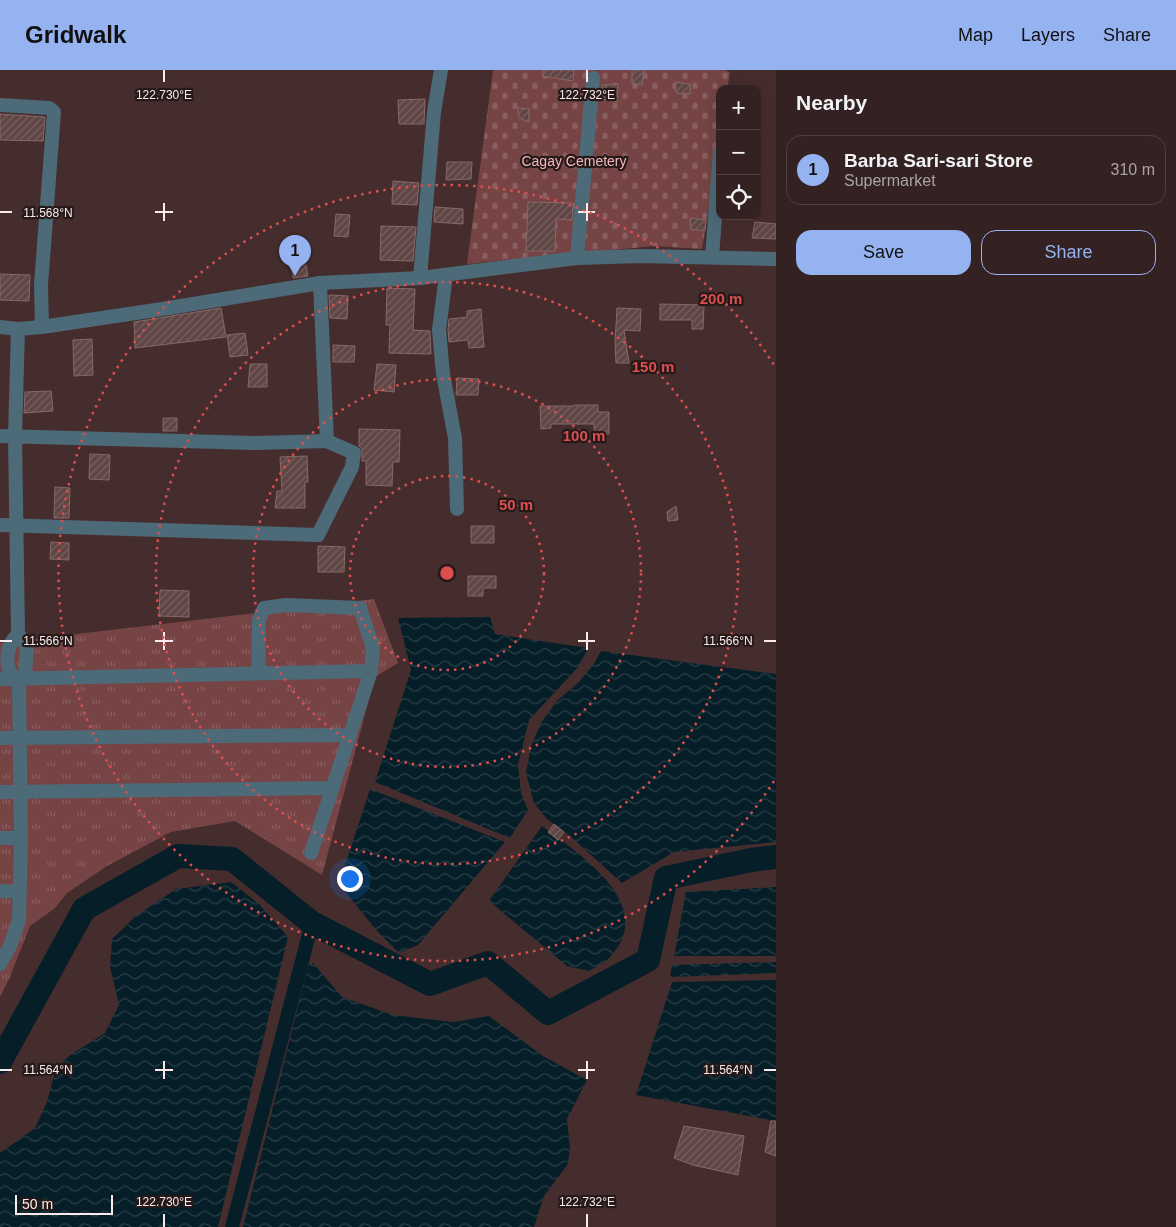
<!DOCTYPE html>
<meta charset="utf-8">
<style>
:root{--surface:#342222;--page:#3c2a2a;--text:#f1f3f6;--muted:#a9a4a5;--line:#4e3f40;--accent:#95b2f1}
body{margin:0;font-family:Arial,sans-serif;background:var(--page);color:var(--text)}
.controls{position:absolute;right:15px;top:15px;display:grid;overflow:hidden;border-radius:10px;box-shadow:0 5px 20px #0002}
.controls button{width:45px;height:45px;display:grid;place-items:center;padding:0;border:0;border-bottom:1px solid var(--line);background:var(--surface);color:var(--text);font:25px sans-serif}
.scale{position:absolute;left:15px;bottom:12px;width:98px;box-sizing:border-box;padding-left:5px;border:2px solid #fbeae9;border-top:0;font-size:14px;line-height:18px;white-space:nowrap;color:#fbeae9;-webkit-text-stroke:4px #251919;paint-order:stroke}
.you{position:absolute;left:349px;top:808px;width:18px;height:18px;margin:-12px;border:4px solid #fff;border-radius:50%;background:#1a73e8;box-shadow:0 0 0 8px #1a73e833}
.badge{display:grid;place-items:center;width:32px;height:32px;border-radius:50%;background:var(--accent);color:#111;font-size:16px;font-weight:700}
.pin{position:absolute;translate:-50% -41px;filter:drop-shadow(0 1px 2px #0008)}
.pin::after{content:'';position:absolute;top:26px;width:18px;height:15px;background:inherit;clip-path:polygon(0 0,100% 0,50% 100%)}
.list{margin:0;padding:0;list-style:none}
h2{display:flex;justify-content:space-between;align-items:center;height:65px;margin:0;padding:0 20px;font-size:21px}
h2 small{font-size:16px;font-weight:400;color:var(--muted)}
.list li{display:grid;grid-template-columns:32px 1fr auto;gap:15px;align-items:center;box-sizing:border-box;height:70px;margin:0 10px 10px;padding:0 10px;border:1px solid var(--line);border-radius:15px}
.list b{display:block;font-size:19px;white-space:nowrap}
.list p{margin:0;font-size:16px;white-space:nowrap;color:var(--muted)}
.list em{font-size:16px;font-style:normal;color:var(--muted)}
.actions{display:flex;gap:10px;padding:15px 20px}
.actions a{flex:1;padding:11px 0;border:1px solid var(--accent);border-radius:15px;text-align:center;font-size:18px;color:var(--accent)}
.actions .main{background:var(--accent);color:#111}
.icon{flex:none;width:28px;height:28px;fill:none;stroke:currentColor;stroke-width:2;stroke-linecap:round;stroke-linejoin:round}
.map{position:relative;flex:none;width:776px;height:1157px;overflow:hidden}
header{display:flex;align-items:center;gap:30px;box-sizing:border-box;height:70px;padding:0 25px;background:var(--accent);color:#111}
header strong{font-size:24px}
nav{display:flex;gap:28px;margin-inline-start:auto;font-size:18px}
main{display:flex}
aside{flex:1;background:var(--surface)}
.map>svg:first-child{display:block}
.grass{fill:url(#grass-tufts)}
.cemetery{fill:url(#cemetery-stones)}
.water{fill:url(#water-waves)}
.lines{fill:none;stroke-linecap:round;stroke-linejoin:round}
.canal{stroke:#051e28;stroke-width:14}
.river{stroke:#051e28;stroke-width:24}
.building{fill:url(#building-hatch);stroke:#866968}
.minor{stroke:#4d6a79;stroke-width:14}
.tertiary{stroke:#4d6a79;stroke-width:14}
.ticks{fill:none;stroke:#fbeae9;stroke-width:2}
.ring{fill:none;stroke:#dd4f4f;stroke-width:2.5;stroke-dasharray:2.5 5}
.labels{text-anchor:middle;stroke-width:4.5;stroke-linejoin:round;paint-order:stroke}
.park-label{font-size:14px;fill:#f6b8b7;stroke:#251919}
.ticks-label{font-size:12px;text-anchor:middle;fill:#fbeae9;stroke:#251919;stroke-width:4.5;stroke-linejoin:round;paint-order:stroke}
.centre{fill:#dd4f4f;stroke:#251919;stroke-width:2.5}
.ring-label{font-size:15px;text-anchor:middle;font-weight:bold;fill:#dd4f4f;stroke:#251919;stroke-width:4.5;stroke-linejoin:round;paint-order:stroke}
</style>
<header>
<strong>Gridwalk</strong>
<nav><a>Map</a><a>Layers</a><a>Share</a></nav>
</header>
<main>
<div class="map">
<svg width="776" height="1157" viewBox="0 0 776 1157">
<defs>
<pattern id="grass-tufts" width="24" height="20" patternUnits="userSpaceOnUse" patternTransform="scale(1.25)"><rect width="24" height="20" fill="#764445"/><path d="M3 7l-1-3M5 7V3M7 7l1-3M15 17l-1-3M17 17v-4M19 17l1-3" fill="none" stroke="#8a5f60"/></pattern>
<pattern id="cemetery-stones" width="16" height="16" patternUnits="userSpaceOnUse" patternTransform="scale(1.25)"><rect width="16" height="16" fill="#764445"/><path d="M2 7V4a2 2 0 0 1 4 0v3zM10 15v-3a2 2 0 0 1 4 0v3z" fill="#8a5f60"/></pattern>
<pattern id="water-waves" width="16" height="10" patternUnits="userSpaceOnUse" patternTransform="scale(1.25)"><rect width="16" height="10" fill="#051e28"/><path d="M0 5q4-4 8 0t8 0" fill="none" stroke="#2a3f47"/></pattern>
<pattern id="building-hatch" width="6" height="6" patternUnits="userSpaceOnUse" patternTransform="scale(1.25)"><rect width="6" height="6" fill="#604545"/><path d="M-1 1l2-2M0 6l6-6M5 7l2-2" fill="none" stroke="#786060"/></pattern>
</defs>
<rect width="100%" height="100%" fill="#462d2d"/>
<path class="grass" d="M 374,529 L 398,593 L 375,607 L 322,805 L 235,751 L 171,762 L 107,796 L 67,823 L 55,838 L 30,856 L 9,909 L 0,927 L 0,573 Z"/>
<path class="cemetery" d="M 493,0 L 726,0 L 730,3 L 727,19 L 720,19 L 720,67 L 702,179 L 654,176 L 467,194 Z"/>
<path class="water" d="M 490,547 L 495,564 L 588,578 L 579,596 L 529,650 L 518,695 L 521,723 L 528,740 L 510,768 L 375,712 L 411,600 L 398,548 Z
M 601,581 L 776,604 L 776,772 L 674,782 L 622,813 L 569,765 L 547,749 L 534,733 L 526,703 L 531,676 L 541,653 L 557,631 L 579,612 L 594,594 Z
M 370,719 L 505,772 L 418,875 L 399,883 L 377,861 L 339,814 Z
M 542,756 C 579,784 661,836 608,889 C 603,894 595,897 589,901 L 567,896 L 489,831 Z
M 231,812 L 259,834 L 288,867 L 218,1157 L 0,1157 L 0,1083 L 35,1058 L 47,1032 L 56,997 L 72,984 L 105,963 L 119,935 L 110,897 L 112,869 L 136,846 L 176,819 Z
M 776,817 L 776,886 L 674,886 L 686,822 Z
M 776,892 L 776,903 L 670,907 L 672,895 Z
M 313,893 L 342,927 L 393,945 L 453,952 L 489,946 L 543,986 L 587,1010 L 567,1049 L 570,1077 L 568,1094 L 544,1126 L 534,1157 L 243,1157 L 308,896 Z
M 776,910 L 776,1051 L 636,1025 L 672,912 Z"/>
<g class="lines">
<path class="canal" d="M 232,1157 L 312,853"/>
<path class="river" d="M 0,992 L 84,839 L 178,786 L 232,789 L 312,853 L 430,914 L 488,893 L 548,943 L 648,890 L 666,808 L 751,790 L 776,787"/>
</g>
<path class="building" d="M 543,0 L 574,0 L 573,11 L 543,6 Z
M 632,0 L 644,0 L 642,15 L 632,13 Z
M 675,12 L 690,14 L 690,24 L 676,23 Z
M 618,14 L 617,32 L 603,29 L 602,15 Z
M 425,29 L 424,54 L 399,54 L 398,30 Z
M 518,38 L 529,39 L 529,52 L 519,48 Z
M 0,44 L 45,47 L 43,71 L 0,70 Z
M 447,92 L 472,92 L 471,109 L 446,110 Z
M 393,111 L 419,113 L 417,135 L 392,134 Z
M 528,132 L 573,133 L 572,150 L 556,149 L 555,181 L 526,181 Z
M 435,137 L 463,139 L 463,154 L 434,152 Z
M 336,144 L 350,145 L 348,167 L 334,166 Z
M 690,148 L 706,150 L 705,161 L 691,159 Z
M 755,152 L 776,154 L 776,169 L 752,168 Z
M 381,156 L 416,157 L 413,191 L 380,190 Z
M 306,195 L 308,206 L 293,208 L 292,197 Z
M 0,204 L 30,205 L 29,231 L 0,230 Z
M 387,218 L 415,219 L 413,260 L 430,261 L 431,284 L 389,283 L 390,255 L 386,255 Z
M 329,225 L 348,226 L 347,249 L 330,248 Z
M 660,234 L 704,235 L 703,259 L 692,259 L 692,250 L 660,250 Z
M 221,238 L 226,267 L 135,278 L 134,252 Z
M 617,238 L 641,239 L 640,261 L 624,260 L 629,293 L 616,293 L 615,273 Z
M 481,239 L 484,277 L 469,278 L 468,270 L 449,272 L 448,260 L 449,249 L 467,247 L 467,241 Z
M 245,263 L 248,285 L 230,287 L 227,265 Z
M 92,269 L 93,305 L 74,306 L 73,270 Z
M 333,275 L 355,276 L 354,292 L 333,292 Z
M 250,294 L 267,294 L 267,317 L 248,317 Z
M 377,294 L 396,295 L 394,322 L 374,320 Z
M 457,308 L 479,309 L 478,325 L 456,325 Z
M 51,321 L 53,341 L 24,343 L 25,322 Z
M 574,335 L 598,335 L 598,342 L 609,342 L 609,364 L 594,364 L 594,354 L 551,354 L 551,358 L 541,359 L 540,336 L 574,336 Z
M 163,348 L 177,348 L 177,361 L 163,361 Z
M 359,359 L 400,360 L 399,392 L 393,392 L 392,416 L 366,415 L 366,391 L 362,391 L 362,379 L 359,376 Z
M 90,384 L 110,385 L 109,410 L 89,409 Z
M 307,386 L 308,412 L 305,412 L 305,438 L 275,438 L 277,421 L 282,421 L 280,387 Z
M 55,417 L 70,418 L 69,448 L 54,448 Z
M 676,436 L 678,450 L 668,451 L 667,442 Z
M 471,456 L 494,456 L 494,473 L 471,473 Z
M 51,472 L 69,473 L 69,490 L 50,489 Z
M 318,476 L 345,477 L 344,502 L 318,502 Z
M 468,506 L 496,506 L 496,518 L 483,518 L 483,526 L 468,526 Z
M 160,520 L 189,521 L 189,547 L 159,546 Z
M 554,754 L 564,762 L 558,770 L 548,762 Z
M 771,1051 L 776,1051 L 776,1086 L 765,1082 Z
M 684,1056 L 744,1066 L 738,1105 L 693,1095 L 674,1088 Z"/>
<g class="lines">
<path class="minor" d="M 0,35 L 49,38 L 54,42 L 41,215 L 42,257
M 712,187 L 720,82
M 577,188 L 593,8
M 446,205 L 439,260 L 443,304 L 455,368 L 457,439
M 420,208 L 434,42 L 441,0
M 320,213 L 327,371
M 0,366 L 256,373 L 327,371 L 354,383 L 352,397 L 318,465 L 0,455
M 18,564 C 4,578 3,600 19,613
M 258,603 L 259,550 L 264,538 L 286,535 L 360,538 L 373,578 L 371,601 L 311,783
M 0,609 L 371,601
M 0,668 L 350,665
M 0,722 L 332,718
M 0,768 L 21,768
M 0,821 L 20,822
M 0,894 L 10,876 L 19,850 L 21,768 L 19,613 L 25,605 L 27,576 L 18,564 L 15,366 L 18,259"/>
<path class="tertiary" d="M 0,257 L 18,259 L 42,257 L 169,238 L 320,213 L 420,208 L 577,188 L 640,186 L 776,189"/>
</g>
<path class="ticks" d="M 164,0 L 164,12M 587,0 L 587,12M 164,133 L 164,151M 587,133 L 587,151M 0,142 L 12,142M 155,142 L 173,142M 578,142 L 595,142M 164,562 L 164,580M 587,562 L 587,580M 0,571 L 12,571M 155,571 L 173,571M 578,571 L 595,571M 764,571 L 776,571M 164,991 L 164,1009M 587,991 L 587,1009M 0,1000 L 12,1000M 155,1000 L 173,1000M 578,1000 L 595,1000M 764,1000 L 776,1000M 164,1144 L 164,1157M 587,1144 L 587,1157"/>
<g class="ring">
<circle cx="447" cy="503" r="97"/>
<circle cx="447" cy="503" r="194"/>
<circle cx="447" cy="503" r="291"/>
<path d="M774 711A388 388 0 1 1 774 295"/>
</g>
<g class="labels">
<g class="park-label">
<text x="574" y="96">Cagay Cemetery</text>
</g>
</g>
<g class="ticks-label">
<text x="164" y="29">122.730°E</text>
<text x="587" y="29">122.732°E</text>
<text x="48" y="147">11.568°N</text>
<text x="48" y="575">11.566°N</text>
<text x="728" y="575">11.566°N</text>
<text x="48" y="1004">11.564°N</text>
<text x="728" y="1004">11.564°N</text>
<text x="164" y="1136">122.730°E</text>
<text x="587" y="1136">122.732°E</text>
</g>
<circle cx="447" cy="503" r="8" class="centre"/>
<g class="ring-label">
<text x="721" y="234">200 m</text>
<text x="653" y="302">150 m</text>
<text x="584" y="371">100 m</text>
<text x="516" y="440">50 m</text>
</g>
</svg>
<div class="controls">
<button>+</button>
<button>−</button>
<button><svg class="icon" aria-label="locate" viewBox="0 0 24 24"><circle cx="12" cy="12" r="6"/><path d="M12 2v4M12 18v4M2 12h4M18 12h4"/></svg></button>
</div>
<div class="scale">50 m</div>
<div class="you"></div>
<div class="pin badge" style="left:295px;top:206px">1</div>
</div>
<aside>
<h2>Nearby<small></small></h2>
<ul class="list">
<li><span class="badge">1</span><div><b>Barba Sari-sari Store</b><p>Supermarket</p></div><em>310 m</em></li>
</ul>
<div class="actions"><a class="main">Save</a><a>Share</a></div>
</aside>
</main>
